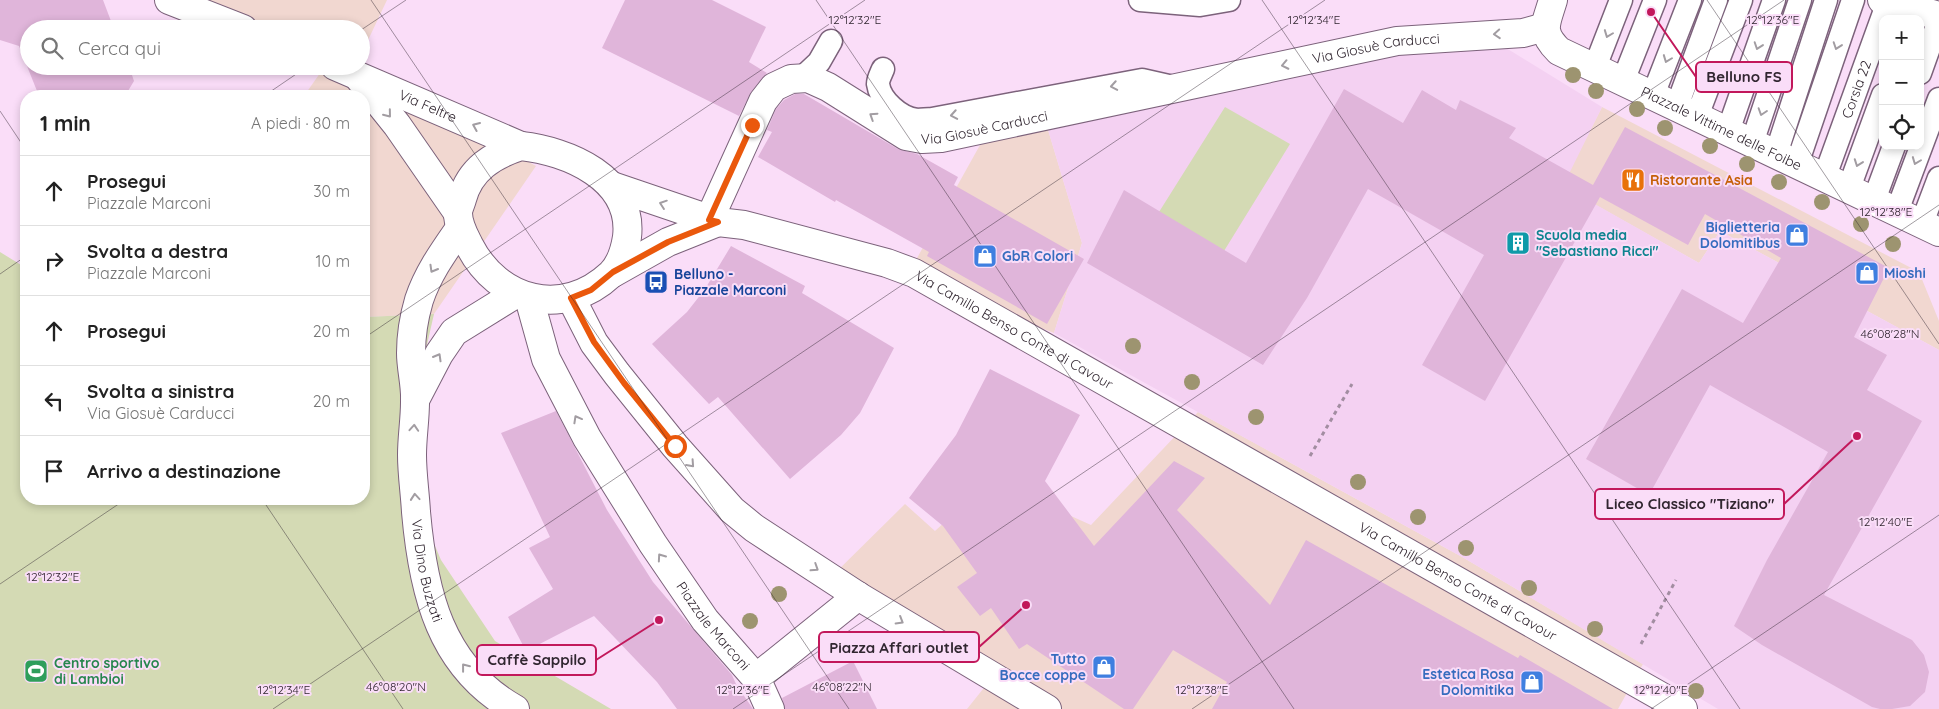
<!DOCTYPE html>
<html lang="it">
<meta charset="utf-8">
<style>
:root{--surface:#fff;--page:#f6f6f6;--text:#222;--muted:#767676;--line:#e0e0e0}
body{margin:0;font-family:Quicksand,sans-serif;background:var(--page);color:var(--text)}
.controls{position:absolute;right:15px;top:15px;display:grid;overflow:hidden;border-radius:10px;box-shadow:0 2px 8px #0003}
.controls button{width:45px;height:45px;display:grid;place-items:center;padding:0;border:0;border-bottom:1px solid var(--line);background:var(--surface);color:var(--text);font:25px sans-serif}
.stop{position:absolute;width:15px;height:15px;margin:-11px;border:4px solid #ea580c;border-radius:50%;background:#fff}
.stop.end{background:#ea580c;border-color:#fff;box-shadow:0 1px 5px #0008}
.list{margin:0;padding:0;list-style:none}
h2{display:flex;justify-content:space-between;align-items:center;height:65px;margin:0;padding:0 20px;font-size:21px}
h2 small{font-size:16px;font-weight:400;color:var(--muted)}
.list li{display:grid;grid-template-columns:32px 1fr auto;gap:15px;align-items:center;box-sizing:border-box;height:70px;padding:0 20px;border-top:1px solid var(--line)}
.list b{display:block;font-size:19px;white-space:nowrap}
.list p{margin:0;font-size:16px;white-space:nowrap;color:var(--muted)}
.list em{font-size:16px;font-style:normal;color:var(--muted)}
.icon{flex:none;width:28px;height:28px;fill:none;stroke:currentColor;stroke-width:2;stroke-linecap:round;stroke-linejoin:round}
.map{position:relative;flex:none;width:1939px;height:709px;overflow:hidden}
.search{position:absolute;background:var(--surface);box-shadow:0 2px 8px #0003;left:20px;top:20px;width:350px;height:55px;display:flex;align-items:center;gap:12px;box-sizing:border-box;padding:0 18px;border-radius:28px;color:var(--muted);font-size:19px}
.panel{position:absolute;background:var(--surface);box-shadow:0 2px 8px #0003;left:20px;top:90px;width:350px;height:415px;border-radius:20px}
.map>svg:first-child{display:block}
.commercial{fill:#f1d7d0}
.built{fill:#f4d1f2}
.green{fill:#d4dab4}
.building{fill:#e0b5da}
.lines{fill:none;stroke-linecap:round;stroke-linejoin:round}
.lane-casing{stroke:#7c627b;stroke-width:25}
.street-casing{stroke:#7c627b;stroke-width:30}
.secondary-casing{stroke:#7c627b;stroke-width:30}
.path{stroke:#a28da1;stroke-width:3;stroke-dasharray:4 4;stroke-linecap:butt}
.lane{stroke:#fff;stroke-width:22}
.street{stroke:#fff;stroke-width:28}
.secondary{stroke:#fff;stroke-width:28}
.tree{fill:#9d9470}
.oneway{stroke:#a29da2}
.route{stroke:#ea580c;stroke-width:6}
.ticks{fill:none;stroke:#312630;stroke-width:1;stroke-opacity:0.45}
.labels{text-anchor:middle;stroke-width:4;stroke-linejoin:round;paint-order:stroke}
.street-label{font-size:14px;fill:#312630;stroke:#faddf8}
.food-label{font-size:14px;font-weight:bold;fill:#c56008;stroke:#faddf8;text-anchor:start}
.shop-label{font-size:14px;font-weight:bold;fill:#366cbe;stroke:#faddf8;text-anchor:end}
.culture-label{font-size:14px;font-weight:bold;fill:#0d838f;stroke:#faddf8;text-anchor:start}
.transit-label{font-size:14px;font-weight:bold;fill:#164399;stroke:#faddf8;text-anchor:start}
.leisure-label{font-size:14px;font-weight:bold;fill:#27864d;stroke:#faddf8;text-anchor:start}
.ticks-label{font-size:12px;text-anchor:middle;fill:#312630;stroke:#faddf8;stroke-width:4;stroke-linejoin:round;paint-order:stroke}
.leader{fill:none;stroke:#c2185b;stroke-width:2}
.callout-dot{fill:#c2185b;stroke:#faddf8;stroke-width:2}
.callout{fill:#faddf8;stroke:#c2185b;stroke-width:2}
.callout-label{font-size:15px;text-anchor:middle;font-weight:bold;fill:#312630}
</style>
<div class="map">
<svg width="1939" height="709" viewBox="0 0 1939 709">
<rect width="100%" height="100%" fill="#faddf8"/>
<path class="commercial" d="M 199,0 L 387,0 L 361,55 L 361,29 L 270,29 Z
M 325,66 L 356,67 L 536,166 L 434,314 L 364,317 L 364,96 L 304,96 Z
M 1602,107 L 1919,272 L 1939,321 L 1939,350 L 1720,231 L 1699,263 L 1562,186 Z
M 1046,123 L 1082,243 L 1054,333 L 907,276 L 980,145 Z
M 1198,412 L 1464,558 L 1643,664 L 1618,709 L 967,709 L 987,684 L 824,584 L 905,504 L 935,531 L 991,480 L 1091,525 Z"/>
<path class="built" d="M 1480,32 L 1602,107 L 1563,186 L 1699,263 L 1720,231 L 1939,350 L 1939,709 L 1718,709 L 1464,558 L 1054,333 L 1082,243 L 1046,123 Z"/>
<path class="green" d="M 1225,107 L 1290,144 L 1224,251 L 1159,212 Z
M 0,252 L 26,268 L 26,499 L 364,499 L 364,317 L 434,314 L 400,463 L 441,560 L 495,641 L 611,709 L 0,709 Z"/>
<path class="building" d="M 0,0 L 103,0 L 114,29 L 29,29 L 29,66 L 129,66 L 134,81 L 125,96 L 39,96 L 19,46 L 0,40 Z
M 625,0 L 712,0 L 766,27 L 749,62 L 767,73 L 751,92 L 739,116 L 602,48 Z
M 1344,89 L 1403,123 L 1422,90 L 1456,110 L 1460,100 L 1516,128 L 1509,138 L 1593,185 L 1625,127 L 1889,268 L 1854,337 L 1887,355 L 1867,390 L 1922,421 L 1824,595 L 1912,640 L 1924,655 L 1929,672 L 1925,692 L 1910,706 L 1892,709 L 1880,709 L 1872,707 L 1762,645 L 1734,626 L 1767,560 L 1828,452 L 1710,385 L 1649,495 L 1586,459 L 1682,289 L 1743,323 L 1781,258 L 1705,214 L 1688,245 L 1600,197 L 1485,401 L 1422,365 L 1484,255 L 1368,189 L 1307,298 L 1263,365 L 1087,263 L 1124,190 L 1246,263 Z
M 795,94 L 804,94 L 898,149 L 917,154 L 958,177 L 954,185 L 1084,259 L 1047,324 L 927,256 L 929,252 L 836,200 L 835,202 L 758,157 L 772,132 L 767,130 L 776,109 L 784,100 Z
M 731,246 L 805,286 L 802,293 L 894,348 L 860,413 L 841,435 L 790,479 L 718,397 L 709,404 L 652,344 L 687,312 L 705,289 Z
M 990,369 L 1080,415 L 1045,481 L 1094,546 L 1174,461 L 1205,478 L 1177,510 L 1270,605 L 1306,540 L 1518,658 L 1520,655 L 1613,709 L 1212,709 L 1227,682 L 1173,650 L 1133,709 L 1124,709 L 1027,644 L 1019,649 L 991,608 L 980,616 L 957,587 L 977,573 L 943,526 L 909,498 L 956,435 Z
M 556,411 L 607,510 L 653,582 L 732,675 L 736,684 L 753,709 L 677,709 L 657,682 L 594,616 L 526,651 L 508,617 L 553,589 L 529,548 L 550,537 L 501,433 Z
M 853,661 L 877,709 L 785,709 L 782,698 Z"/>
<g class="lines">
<g class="lane-casing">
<g id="lane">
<path d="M 1140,0 L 1200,5 L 1229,0"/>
<path d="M 1595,67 L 1621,0"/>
<path d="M 883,69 C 881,74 878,79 878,84 C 880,100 900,118 917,120 C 922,120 927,119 932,119 L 1142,80 L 1173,87"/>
<path d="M 1920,73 L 1939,20"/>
<path d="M 802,78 L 819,62 L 831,41"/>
<path d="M 1623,81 L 1655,0"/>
<path d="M 1653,95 L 1690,0"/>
<path d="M 1677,106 L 1716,0"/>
<path d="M 1697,116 L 1741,0"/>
<path d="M 1728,131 L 1774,0"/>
<path d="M 1752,143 L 1800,0"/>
<path d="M 1776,154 L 1826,0"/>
<path d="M 1797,164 L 1853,0"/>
<path id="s1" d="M 1825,176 L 1888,2"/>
<path d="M 1849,188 L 1883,95"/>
<path d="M 1874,200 L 1894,146"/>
<path d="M 1897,211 L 1939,99"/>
<path d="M 1922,223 L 1939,178"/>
</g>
</g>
<g class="street-casing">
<g id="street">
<path id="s2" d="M 1553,0 C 1546,24 1539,31 1559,51 L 1939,232"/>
<path d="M 1882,0 L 1939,16"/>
<path id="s3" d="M 709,220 L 763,101 L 774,87 L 791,79 L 808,78 L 828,87 L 906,136 L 922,139 L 941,138 L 1397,41 L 1523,33 L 1545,27"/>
<path id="s4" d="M 529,298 L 546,359 L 587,438 L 653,544 L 705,620 L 756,678 L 770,709"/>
<path d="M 571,298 L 594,343 L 617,374 L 675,446 L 732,510 L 754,528 L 858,596 L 1047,709"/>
<path d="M 756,678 L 858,596"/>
</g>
</g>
<g class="secondary-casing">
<g id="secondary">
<path d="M 169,0 L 243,29"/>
<path id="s5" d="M 335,66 L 521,146"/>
<path d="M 360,79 L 397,125 L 458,213"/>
<path d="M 521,146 C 567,151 634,178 627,237 C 625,250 621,264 611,274 C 563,319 498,302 469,245 C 464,235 458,225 458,213 C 458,209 461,203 462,199 C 470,169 493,155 521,146 Z"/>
<path id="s6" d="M 612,186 L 718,222 L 744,225 L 887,263 L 914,273 L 1683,709"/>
<path id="s7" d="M 460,228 C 444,251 428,273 419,300 C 414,317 411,336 411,353 C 411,369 416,386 415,402 C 415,420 412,437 412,455 C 412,474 415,493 416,512 C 423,592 440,667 515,709"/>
<path d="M 613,273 L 668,242 L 718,222"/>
<path d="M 415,400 L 439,354 L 454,332 L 517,293"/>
</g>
</g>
<path class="path" d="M 277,23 L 293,29
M 1310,456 L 1352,384
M 1641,644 L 1676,580"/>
<use href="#lane" class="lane"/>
<use href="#street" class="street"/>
<use href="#secondary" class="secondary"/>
</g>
<g class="tree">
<circle cx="1573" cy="75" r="8"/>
<circle cx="1596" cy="91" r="8"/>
<circle cx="1637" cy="109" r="8"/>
<circle cx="1665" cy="128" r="8"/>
<circle cx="1710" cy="146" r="8"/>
<circle cx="1747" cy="164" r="8"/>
<circle cx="1779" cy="182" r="8"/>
<circle cx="1822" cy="202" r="8"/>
<circle cx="1861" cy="224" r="8"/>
<circle cx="1893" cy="244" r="8"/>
<circle cx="1133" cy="346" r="8"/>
<circle cx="1192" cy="382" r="8"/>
<circle cx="1256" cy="417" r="8"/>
<circle cx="1358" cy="482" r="8"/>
<circle cx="1418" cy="517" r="8"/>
<circle cx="1466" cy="548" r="8"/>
<circle cx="1529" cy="588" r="8"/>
<circle cx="779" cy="594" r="8"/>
<circle cx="750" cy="621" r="8"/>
<circle cx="1595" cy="629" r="8"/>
<circle cx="1696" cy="691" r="8"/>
</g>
<defs><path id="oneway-chevron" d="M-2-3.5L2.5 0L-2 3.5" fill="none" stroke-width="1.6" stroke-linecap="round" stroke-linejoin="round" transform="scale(1.25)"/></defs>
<g class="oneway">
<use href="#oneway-chevron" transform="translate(1497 34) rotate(176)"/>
<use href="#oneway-chevron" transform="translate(1608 34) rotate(111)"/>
<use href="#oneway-chevron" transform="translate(1758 46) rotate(109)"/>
<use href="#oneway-chevron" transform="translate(1837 46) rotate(109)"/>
<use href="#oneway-chevron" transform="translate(1667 59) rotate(111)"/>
<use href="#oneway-chevron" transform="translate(1285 65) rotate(168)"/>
<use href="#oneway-chevron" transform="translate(1114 86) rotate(170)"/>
<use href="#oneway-chevron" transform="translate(1762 112) rotate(108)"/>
<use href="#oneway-chevron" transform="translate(388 114) rotate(51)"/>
<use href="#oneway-chevron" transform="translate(954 115) rotate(170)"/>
<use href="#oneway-chevron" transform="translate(873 116) rotate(-147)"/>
<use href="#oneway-chevron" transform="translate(476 126) rotate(-157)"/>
<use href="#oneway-chevron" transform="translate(1916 161) rotate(111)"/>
<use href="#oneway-chevron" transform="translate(1858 163) rotate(110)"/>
<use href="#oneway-chevron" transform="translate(663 204) rotate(-161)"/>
<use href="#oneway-chevron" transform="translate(433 269) rotate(120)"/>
<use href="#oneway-chevron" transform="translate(438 357) rotate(-60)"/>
<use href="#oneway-chevron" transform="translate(577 419) rotate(-119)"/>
<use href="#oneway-chevron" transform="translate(414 428) rotate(-86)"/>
<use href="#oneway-chevron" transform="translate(691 464) rotate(48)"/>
<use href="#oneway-chevron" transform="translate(415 497) rotate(-95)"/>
<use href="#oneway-chevron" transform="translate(661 557) rotate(-125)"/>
<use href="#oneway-chevron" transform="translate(815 568) rotate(33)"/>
<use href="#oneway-chevron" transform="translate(900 621) rotate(31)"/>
<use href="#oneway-chevron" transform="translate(465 667) rotate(-128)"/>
</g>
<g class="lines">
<path class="route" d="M 675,446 L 624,383 L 594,342 L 571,298 L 591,290 L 613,272 L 668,242 L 718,222 L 709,220 L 752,125"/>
</g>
<path class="ticks" d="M 371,0 L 849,709M 816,0 L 1294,709M 1262,0 L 1740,709M 1707,0 L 1939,344M 361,30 L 406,0M 264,96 L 308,66M 0,111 L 26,150M 0,274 L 26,256M 364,338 L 865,0M 262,499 L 403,709M 0,584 L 126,499M 273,709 L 1325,0M 733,709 L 1784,0M 1192,709 L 1939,205M 1651,709 L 1939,515"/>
<defs>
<g id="restaurant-square" transform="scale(1.25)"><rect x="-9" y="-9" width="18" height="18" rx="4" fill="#e8710a" stroke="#faddf8"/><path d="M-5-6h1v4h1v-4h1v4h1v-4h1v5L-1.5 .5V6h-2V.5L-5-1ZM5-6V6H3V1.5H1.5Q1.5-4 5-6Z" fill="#fff"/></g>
<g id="shop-square" transform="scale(1.25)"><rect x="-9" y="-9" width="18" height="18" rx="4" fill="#3f7fe0" stroke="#faddf8"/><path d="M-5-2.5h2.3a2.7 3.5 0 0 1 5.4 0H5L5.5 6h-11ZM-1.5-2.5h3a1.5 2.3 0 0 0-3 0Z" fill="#fff"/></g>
<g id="building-square" transform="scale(1.25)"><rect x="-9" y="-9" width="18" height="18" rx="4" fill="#0f9aa8" stroke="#faddf8"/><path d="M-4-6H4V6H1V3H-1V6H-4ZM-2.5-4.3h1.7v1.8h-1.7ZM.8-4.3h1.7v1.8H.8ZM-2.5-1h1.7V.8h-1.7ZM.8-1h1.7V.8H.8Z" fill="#fff"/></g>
<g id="bus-square" transform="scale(1.25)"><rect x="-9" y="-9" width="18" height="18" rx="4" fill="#1a4fb4" stroke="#faddf8"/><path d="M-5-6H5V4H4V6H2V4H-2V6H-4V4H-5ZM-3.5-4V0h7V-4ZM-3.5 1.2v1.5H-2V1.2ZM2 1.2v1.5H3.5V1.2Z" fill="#fff"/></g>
<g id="stadium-square" transform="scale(1.25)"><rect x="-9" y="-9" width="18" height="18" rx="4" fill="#2e9e5b" stroke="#faddf8"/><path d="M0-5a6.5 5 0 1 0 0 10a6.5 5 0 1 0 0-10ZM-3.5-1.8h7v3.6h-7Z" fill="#fff"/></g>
</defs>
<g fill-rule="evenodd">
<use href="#restaurant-square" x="1633" y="180"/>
<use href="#shop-square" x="1797" y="235"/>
<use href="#building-square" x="1518" y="243"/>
<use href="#shop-square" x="985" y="256"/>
<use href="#shop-square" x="1867" y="273"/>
<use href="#bus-square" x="656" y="282"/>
<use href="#shop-square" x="1104" y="667"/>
<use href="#stadium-square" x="36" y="671"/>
<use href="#shop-square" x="1532" y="682"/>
</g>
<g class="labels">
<g class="street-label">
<text dy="5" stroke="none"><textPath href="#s3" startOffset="778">Via Giosuè Carducci</textPath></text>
<text dy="5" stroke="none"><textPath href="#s1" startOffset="92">Corsia 22</textPath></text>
<text dy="5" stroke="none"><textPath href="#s5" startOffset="101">Via Feltre</textPath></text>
<text dy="5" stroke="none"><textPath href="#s3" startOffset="378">Via Giosuè Carducci</textPath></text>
<text dy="5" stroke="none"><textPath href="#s2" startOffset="236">Piazzale Vittime delle Foibe</textPath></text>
<text dy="5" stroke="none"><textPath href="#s6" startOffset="430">Via Camillo Benso Conte di Cavour</textPath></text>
<text dy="5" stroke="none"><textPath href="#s7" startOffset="356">Via Dino Buzzati</textPath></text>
<text dy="5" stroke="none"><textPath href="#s6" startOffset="940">Via Camillo Benso Conte di Cavour</textPath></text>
<text dy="5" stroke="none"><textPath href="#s4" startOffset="379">Piazzale Marconi</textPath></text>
</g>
<g class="food-label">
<text x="1650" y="185">Ristorante Asia</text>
</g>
<g class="shop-label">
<text x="1780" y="232">Biglietteria<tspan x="1780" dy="16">Dolomitibus</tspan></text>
<text x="1002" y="261" text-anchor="start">GbR Colori</text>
<text x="1884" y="278" text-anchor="start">Mioshi</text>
<text x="1086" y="664">Tutto<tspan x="1086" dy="16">Bocce coppe</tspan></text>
<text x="1514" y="679">Estetica Rosa<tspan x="1514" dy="16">Dolomitika</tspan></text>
</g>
<g class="culture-label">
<text x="1536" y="240">Scuola media<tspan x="1536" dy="16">"Sebastiano Ricci"</tspan></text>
</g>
<g class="transit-label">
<text x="674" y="279">Belluno -<tspan x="674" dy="16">Piazzale Marconi</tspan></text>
</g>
<g class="leisure-label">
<text x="54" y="668">Centro sportivo<tspan x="54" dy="16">di Lambioi</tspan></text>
</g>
</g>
<g class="ticks-label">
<text x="855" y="24">12°12'32"E</text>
<text x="1314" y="24">12°12'34"E</text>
<text x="1773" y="24">12°12'36"E</text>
<text x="1886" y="216">12°12'38"E</text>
<text x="1890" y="338">46°08'28"N</text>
<text x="1886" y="526">12°12'40"E</text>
<text x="53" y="581">12°12'32"E</text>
<text x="396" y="691">46°08'20"N</text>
<text x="842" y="691">46°08'22"N</text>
<text x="284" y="694">12°12'34"E</text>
<text x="743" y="694">12°12'36"E</text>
<text x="1202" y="694">12°12'38"E</text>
<text x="1661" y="694">12°12'40"E</text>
</g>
<path class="leader" d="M1651 12L1696 77M1857 436L1784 504M1026 605L979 647M659 620L596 660"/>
<g class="callout-dot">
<circle cx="1651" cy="12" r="5"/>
<circle cx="1857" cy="436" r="5"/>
<circle cx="1026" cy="605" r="5"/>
<circle cx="659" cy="620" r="5"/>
</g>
<g class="callout">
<rect x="1696" y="62" width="96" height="30" rx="5"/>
<rect x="1595" y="489" width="189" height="30" rx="5"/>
<rect x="819" y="632" width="160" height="30" rx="5"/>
<rect x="477" y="645" width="119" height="30" rx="5"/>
</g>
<g class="callout-label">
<text x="1744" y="82">Belluno FS</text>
<text x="1690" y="509">Liceo Classico "Tiziano"</text>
<text x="899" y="653">Piazza Affari outlet</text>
<text x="537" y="665">Caffè Sappilo</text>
</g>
</svg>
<div class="controls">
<button>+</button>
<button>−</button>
<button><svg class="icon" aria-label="locate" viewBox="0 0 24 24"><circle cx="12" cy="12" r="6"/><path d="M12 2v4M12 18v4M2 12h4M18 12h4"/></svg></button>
</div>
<div class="stop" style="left:675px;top:446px"></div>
<div class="stop end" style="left:752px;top:125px"></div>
<div class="search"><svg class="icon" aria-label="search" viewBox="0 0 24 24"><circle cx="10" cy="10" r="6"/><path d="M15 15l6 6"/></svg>Cerca qui</div>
<section class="panel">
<h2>1 min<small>A piedi · 80 m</small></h2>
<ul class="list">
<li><svg class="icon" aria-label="ahead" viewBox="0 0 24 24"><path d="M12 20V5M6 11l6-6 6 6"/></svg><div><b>Prosegui</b><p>Piazzale Marconi</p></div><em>30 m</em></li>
<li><svg class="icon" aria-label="right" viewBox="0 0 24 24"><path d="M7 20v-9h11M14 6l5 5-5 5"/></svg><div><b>Svolta a destra</b><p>Piazzale Marconi</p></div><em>10 m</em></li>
<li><svg class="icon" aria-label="ahead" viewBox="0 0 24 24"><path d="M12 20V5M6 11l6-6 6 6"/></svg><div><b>Prosegui</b></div><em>20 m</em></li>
<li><svg class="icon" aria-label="left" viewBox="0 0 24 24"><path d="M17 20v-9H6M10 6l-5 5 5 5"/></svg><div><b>Svolta a sinistra</b><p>Via Giosuè Carducci</p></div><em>20 m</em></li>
<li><svg class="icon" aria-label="arrive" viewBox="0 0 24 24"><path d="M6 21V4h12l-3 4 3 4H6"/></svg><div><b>Arrivo a destinazione</b></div></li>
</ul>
</section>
</div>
